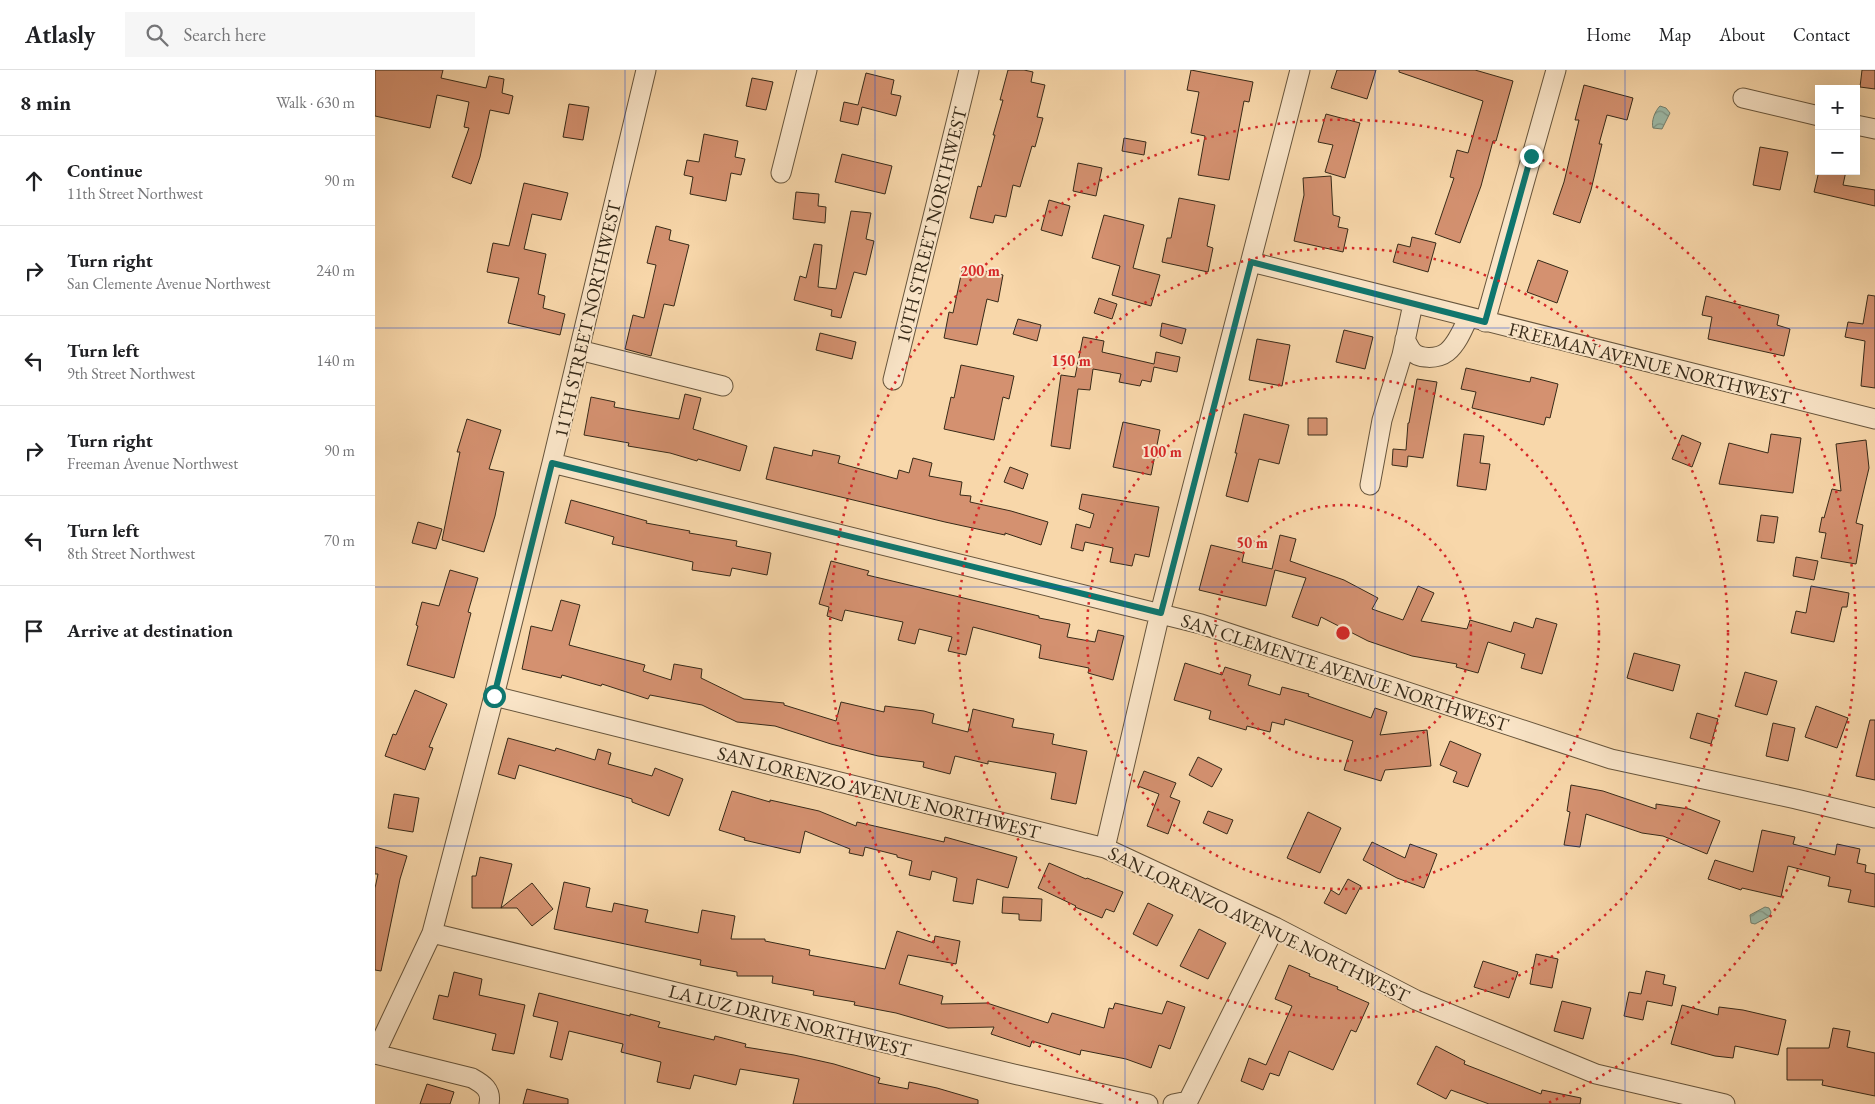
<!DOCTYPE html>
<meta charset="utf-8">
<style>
:root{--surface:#fff;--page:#f6f6f6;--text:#202124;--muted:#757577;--line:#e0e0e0}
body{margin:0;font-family:"EB Garamond",serif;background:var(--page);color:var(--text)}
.controls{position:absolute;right:15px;top:15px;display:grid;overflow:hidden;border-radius:0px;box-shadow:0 5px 20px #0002}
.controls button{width:45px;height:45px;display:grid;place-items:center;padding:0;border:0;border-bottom:1px solid var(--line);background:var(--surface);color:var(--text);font:25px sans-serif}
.stop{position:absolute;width:15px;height:15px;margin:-11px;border:4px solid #0f766e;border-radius:50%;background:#fff}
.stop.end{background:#0f766e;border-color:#fff;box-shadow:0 1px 5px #0008}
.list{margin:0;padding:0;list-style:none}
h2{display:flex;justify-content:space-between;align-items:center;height:65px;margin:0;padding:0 20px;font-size:21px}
h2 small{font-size:16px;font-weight:400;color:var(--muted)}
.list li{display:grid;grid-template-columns:32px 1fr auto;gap:15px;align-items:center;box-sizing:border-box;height:90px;padding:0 20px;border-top:1px solid var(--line)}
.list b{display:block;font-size:19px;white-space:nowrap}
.list p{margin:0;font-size:16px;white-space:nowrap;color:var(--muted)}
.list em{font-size:16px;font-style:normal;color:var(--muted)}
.icon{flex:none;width:28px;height:28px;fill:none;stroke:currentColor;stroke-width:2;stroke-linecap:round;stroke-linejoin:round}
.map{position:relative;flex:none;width:1500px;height:1034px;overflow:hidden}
header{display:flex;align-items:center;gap:30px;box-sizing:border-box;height:70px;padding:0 25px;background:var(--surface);border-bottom:1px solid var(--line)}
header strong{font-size:24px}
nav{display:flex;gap:28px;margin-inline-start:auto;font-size:18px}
.search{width:350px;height:45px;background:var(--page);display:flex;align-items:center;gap:12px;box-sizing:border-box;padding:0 18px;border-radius:0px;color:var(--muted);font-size:19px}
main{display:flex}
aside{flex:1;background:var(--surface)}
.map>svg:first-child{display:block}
.water{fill:url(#water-waves);stroke:#74806e}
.building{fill:#d49170;stroke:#372a18}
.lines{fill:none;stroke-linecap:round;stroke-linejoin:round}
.minor-casing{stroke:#67553c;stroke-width:21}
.minor{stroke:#fae5c8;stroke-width:19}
.route{stroke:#0f766e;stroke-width:6}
.grid{fill:none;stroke:#1d4ed8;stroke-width:1;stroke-opacity:0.55}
.ring{fill:none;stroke:#d62828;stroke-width:2.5;stroke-dasharray:2.5 5}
.labels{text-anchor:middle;stroke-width:4;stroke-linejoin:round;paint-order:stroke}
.street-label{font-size:19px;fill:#372a18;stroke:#fae5c8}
.centre{fill:#d62828;stroke:#fae5c8;stroke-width:2.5}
.ring-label{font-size:15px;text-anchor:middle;font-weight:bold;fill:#d62828;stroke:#fae5c8;stroke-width:4;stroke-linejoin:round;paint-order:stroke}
</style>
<header>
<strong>Atlasly</strong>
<div class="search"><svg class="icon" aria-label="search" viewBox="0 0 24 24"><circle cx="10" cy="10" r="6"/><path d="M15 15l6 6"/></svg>Search here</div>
<nav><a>Home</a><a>Map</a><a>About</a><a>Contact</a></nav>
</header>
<main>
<aside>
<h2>8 min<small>Walk · 630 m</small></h2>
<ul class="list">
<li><svg class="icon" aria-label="ahead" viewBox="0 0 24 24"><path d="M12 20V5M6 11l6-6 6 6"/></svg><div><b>Continue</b><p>11th Street Northwest</p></div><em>90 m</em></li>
<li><svg class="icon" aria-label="right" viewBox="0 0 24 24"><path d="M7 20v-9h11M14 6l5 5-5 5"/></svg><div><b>Turn right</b><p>San Clemente Avenue Northwest</p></div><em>240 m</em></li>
<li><svg class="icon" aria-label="left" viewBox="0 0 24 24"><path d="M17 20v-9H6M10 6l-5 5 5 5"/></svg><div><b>Turn left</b><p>9th Street Northwest</p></div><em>140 m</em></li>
<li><svg class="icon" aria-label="right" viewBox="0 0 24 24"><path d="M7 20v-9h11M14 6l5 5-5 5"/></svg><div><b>Turn right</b><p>Freeman Avenue Northwest</p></div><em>90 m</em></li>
<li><svg class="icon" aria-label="left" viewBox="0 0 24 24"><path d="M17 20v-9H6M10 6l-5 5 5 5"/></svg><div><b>Turn left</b><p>8th Street Northwest</p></div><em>70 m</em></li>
<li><svg class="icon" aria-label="arrive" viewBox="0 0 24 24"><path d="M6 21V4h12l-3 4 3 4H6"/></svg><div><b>Arrive at destination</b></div></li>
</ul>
</aside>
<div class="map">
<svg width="1500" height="1034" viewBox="0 0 1500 1034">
<defs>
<pattern id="water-waves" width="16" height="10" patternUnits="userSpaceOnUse" patternTransform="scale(1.25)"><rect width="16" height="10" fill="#9dbaa8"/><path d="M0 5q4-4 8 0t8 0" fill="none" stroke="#819788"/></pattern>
</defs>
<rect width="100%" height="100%" fill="#f8d7aa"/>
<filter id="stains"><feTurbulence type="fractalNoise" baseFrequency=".004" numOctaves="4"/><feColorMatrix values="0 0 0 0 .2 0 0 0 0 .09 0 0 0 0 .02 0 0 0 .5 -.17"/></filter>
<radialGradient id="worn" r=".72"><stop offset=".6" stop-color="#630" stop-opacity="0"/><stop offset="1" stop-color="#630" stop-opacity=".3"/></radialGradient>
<path class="water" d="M 1285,36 L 1291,38 L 1295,43 L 1287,59 L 1278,58 C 1276,51 1280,41 1285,36 Z
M 1390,837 L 1394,838 L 1396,842 L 1395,846 L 1380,854 L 1376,853 L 1375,845 Z"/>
<path class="building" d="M 0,0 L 68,0 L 66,8 L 111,18 L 114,6 L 129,9 L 127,23 L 138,26 L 134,44 L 115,40 L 105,87 L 96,114 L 77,107 L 94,58 L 89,57 L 94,32 L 62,25 L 55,58 L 0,46 Z
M 633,0 L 649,0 L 658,2 L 656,12 L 670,15 L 662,47 L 668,48 L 660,77 L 657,76 L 645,117 L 638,115 L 631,147 L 620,145 L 618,153 L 595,148 L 603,116 L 606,117 L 620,65 L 618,65 L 628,30 L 625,30 Z
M 816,0 L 878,12 L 874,32 L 869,31 L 854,110 L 823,105 L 830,66 L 816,63 L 824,22 L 812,20 Z
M 962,0 L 1001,0 L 992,29 L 956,18 Z
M 1024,0 L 1100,0 L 1138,11 L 1121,71 L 1118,71 L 1106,116 L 1085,173 L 1060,164 L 1079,108 L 1075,107 L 1082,80 L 1093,83 L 1108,31 L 1024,2 Z
M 1487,0 L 1500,0 L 1500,19 L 1485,17 Z
M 491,3 L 519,10 L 516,24 L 526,26 L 521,46 L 487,37 L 483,55 L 465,51 L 469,32 L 483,35 Z
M 377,8 L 398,12 L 391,40 L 371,36 Z
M 1209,15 L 1258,28 L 1252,50 L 1232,45 L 1224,74 L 1227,74 L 1216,120 L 1205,153 L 1178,144 L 1189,112 L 1204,50 L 1200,50 Z
M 194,34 L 214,37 L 208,70 L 188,67 Z
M 951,44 L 985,53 L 970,108 L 950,102 L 958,75 L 943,72 Z
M 329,64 L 363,71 L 360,87 L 370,89 L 366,105 L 356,103 L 351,131 L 315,124 L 318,107 L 309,105 L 312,90 L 324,92 Z
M 749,68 L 771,72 L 769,85 L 747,81 Z
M 1385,77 L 1413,82 L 1405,120 L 1378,115 Z
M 467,84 L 517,96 L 510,124 L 460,112 Z
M 703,93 L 727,98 L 721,126 L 698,121 Z
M 1444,101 L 1471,101 L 1468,115 L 1500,120 L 1500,136 L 1439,122 Z
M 956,106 L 958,145 L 965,147 L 963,157 L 973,159 L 968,182 L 919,171 L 929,125 L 928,108 Z
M 149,113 L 193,123 L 186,150 L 157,144 L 149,179 L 171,184 L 163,224 L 170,226 L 168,238 L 190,244 L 185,265 L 133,253 L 144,208 L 112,202 L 118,173 L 134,176 Z
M 421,122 L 444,124 L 443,136 L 451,137 L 450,153 L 418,149 Z
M 804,128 L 840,135 L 832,176 L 838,178 L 833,202 L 787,192 L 792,168 L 796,168 Z
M 674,130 L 695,136 L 687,166 L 666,160 Z
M 476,141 L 496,143 L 491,169 L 499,171 L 491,205 L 479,202 L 466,248 L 456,246 L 457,240 L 419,230 L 425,206 L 431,208 L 439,174 L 447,175 L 443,217 L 461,219 Z
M 729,145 L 769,155 L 758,198 L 785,205 L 776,236 L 737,225 L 745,196 L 717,188 Z
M 281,156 L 296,160 L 294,170 L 314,175 L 299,236 L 289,234 L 276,286 L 250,279 L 258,245 L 269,248 L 281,195 L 272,193 Z
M 1037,167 L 1061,173 L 1053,202 L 1018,192 L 1023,174 L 1035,177 Z
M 1163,190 L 1193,201 L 1182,233 L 1152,222 Z
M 588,196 L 628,205 L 623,232 L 612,229 L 602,275 L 569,268 L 574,242 L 578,243 Z
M 1493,225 L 1500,226 L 1500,318 L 1486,316 L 1490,271 L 1470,267 L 1473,252 L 1488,254 Z
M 1331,226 L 1404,245 L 1402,255 L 1415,259 L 1409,286 L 1333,269 L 1337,247 L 1327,245 Z
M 724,228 L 742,234 L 737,249 L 719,243 Z
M 643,249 L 666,255 L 662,271 L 638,264 Z
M 787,253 L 811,259 L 807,274 L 785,266 Z
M 969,260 L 998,267 L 990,299 L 961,292 Z
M 445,263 L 481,272 L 477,289 L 441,280 Z
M 708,267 L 729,271 L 727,282 L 779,294 L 781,282 L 805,287 L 802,302 L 779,297 L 776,312 L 767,310 L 765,316 L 744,312 L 746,304 L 718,299 L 715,320 L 703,319 L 695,379 L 676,376 L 686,305 L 700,307 Z
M 882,269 L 915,275 L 907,316 L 874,310 Z
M 586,295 L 639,306 L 634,329 L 628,327 L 619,370 L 569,359 L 576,327 L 579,328 Z
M 1091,298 L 1155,312 L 1156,307 L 1183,314 L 1175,348 L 1171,347 L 1169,355 L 1097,338 L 1101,322 L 1086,319 Z
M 1042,309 L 1062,312 L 1048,388 L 1033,386 L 1032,397 L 1017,395 L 1018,379 L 1031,380 L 1033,353 L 1034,353 Z
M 310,324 L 326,328 L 318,359 L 372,376 L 365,401 L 323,389 L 322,391 L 295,383 L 253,376 L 254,373 L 209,365 L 216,327 L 240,332 L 239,337 L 304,349 Z
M 869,344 L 914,355 L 904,394 L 884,389 L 873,432 L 851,426 L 862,383 L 860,383 Z
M 933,348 L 952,348 L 952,365 L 933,365 Z
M 92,349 L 126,360 L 114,399 L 129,402 L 120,446 L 109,482 L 67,470 L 85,382 L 82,382 Z
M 748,352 L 785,360 L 776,405 L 738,397 Z
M 1089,364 L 1109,366 L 1105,393 L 1115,394 L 1111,420 L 1082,416 Z
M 1396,364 L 1426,368 L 1418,423 L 1344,414 L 1354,373 L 1393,383 Z
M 1307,365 L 1326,373 L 1317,397 L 1297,389 Z
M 1491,370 L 1494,398 L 1481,453 L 1488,455 L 1481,494 L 1446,488 L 1451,463 L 1444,462 L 1447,447 L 1449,448 L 1457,419 L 1466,421 L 1461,374 Z
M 399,377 L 437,386 L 438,380 L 465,386 L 463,393 L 522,409 L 524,400 L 534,403 L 538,388 L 557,393 L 554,406 L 587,412 L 585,425 L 596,426 L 595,432 L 636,441 L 673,452 L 666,475 L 630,463 L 630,465 L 570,452 L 391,409 Z
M 635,397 L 653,404 L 648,419 L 629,412 Z
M 707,424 L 784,437 L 774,487 L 760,484 L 757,496 L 735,492 L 738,478 L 710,472 L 708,481 L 696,478 L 701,454 L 715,458 L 719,444 L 704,439 Z
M 196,430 L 272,451 L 271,453 L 315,461 L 314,463 L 362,471 L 361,476 L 396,483 L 392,505 L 357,498 L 355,506 L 317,500 L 318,492 L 237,474 L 239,467 L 190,453 Z
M 1386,445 L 1403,447 L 1399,473 L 1382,471 Z
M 43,452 L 67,459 L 61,479 L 37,473 Z
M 905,465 L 921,469 L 915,491 L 969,510 L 1003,528 L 997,539 L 1028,550 L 1043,516 L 1059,523 L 1046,551 L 1092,559 L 1095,550 L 1136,562 L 1139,552 L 1158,558 L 1161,548 L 1182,554 L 1167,604 L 1146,598 L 1150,584 L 1113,572 L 1103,603 L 1081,597 L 1082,594 L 1037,586 L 993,571 L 946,547 L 943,556 L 917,547 L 931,508 L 900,500 L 891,536 L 824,520 L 836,475 L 869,483 L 867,492 L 897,499 Z
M 1421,487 L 1443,491 L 1439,510 L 1418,506 Z
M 456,491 L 494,501 L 492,505 L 664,546 L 664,548 L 695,554 L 692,567 L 720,572 L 723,560 L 749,566 L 738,610 L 713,603 L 714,598 L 664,588 L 666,575 L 598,557 L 591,585 L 573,581 L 577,567 L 544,559 L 540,574 L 523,570 L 528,552 L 470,540 L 467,551 L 452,546 L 454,537 L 444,534 Z
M 75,500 L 103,508 L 93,542 L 96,543 L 79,608 L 32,595 L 43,556 L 41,555 L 47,532 L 64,536 Z
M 1436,516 L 1474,523 L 1472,537 L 1467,537 L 1459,572 L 1416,563 L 1421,541 L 1431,543 Z
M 186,530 L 205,535 L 194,575 L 270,595 L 268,601 L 296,610 L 299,594 L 327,599 L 326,608 L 369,629 L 409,633 L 409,635 L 461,651 L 466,632 L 509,642 L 510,636 L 549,641 L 559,644 L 557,653 L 593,662 L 598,639 L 639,649 L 637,657 L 679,664 L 677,674 L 712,681 L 701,734 L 676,729 L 681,703 L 613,691 L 613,694 L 580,686 L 575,704 L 548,697 L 549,692 L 503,686 L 456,674 L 400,656 L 362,652 L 327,635 L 275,625 L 273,629 L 227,614 L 226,616 L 187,605 L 186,608 L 147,599 L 156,556 L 177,561 Z
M 1259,583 L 1305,595 L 1298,621 L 1252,608 Z
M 810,593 L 847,605 L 850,597 L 876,605 L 873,615 L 905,625 L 907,617 L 934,624 L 933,626 L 996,648 L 1000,638 L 1012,642 L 1005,665 L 1052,660 L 1056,696 L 1010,700 L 1006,711 L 969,700 L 978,671 L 910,649 L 909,655 L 897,652 L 895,662 L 872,656 L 871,660 L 834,649 L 836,641 L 799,630 Z
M 1370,602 L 1402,611 L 1392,645 L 1360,636 Z
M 40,620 L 72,634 L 54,677 L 58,678 L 50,700 L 10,686 L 18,664 L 21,665 Z
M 1441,636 L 1473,648 L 1462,678 L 1430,667 Z
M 1322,643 L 1343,649 L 1336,674 L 1315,668 Z
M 1495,650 L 1500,650 L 1500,710 L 1481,706 Z
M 1398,653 L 1420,658 L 1413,691 L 1391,686 Z
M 133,668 L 180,681 L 181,678 L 220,690 L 223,679 L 236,683 L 233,694 L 277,706 L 280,698 L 308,709 L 294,746 L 257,732 L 257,729 L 144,695 L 140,709 L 123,704 Z
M 1075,671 L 1106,684 L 1093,717 L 1078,712 L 1082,702 L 1065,695 Z
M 823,687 L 847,699 L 837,717 L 814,705 Z
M 769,701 L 801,713 L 795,727 L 805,731 L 793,764 L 772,756 L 784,724 L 763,716 Z
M 1196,715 L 1228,721 L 1281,739 L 1281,734 L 1314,739 L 1345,751 L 1332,784 L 1288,766 L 1267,763 L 1211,744 L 1205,777 L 1189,775 L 1195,742 L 1192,741 Z
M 357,721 L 395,732 L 395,730 L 444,741 L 481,756 L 482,752 L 569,772 L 570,767 L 642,787 L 633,818 L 602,809 L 598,834 L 578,831 L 582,808 L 557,801 L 555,810 L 534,805 L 537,791 L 522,787 L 522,785 L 490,777 L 488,786 L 474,783 L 475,779 L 430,761 L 425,783 L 369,770 L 370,768 L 344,760 Z
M 19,724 L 44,728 L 38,762 L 13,758 Z
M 833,741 L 858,750 L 852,764 L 828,753 Z
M 933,742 L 966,758 L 945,803 L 912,788 Z
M 1387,760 L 1420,767 L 1418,774 L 1460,785 L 1462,774 L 1485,779 L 1482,793 L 1491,795 L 1490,802 L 1500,804 L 1500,837 L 1473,832 L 1476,820 L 1453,816 L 1455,807 L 1413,796 L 1406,827 L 1367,818 L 1366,820 L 1333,809 L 1340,790 L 1378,802 Z
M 997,772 L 1030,788 L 1035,774 L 1062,784 L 1049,818 L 1022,808 L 988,790 Z
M 0,777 L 32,786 L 25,809 L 6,901 L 0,900 L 0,818 L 3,804 L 0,804 Z
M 105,787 L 137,794 L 126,838 L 157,813 L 178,839 L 157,856 L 142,838 L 97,838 L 97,806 L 101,806 Z
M 674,793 L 711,809 L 712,808 L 748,822 L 739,842 L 731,839 L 727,848 L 700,837 L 701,836 L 663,818 Z
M 973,809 L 986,816 L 971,844 L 949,833 L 956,820 L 964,825 Z
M 189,812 L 215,818 L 211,837 L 237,842 L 239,833 L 273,840 L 270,852 L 323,863 L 327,840 L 360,846 L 356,869 L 390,869 L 390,871 L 435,880 L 434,885 L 510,899 L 522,861 L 559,873 L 560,866 L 585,871 L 581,894 L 533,885 L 524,914 L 568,926 L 566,934 L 612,933 L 673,953 L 677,943 L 729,958 L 734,938 L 738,939 L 740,933 L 787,944 L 792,931 L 810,937 L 795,979 L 784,975 L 776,998 L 751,989 L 706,980 L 705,985 L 657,971 L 655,977 L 616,964 L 619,957 L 573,958 L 521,943 L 479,935 L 480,932 L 438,925 L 439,921 L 397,913 L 398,906 L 362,906 L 362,902 L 325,895 L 326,890 L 179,859 Z
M 628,827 L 667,829 L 666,851 L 644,850 L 644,844 L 627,843 Z
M 773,833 L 798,845 L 782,876 L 758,864 Z
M 824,859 L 851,873 L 833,909 L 805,896 Z
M 1161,884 L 1183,889 L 1177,918 L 1155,914 Z
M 1108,891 L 1143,902 L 1134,928 L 1099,917 Z
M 914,895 L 935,904 L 934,906 L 963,917 L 962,919 L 994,933 L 981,962 L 976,960 L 958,1000 L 914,981 L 904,1006 L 895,1003 L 888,1020 L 866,1011 L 874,988 L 891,995 L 917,936 L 900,929 Z
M 1271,901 L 1290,905 L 1288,914 L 1301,917 L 1297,936 L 1272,931 L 1268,950 L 1249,946 L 1254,922 L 1266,924 Z
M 79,902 L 107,909 L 104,925 L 150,935 L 139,984 L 117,980 L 121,964 L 58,949 L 64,925 L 73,927 Z
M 164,923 L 255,946 L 255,944 L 285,952 L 283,957 L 339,970 L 340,966 L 371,974 L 370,977 L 419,985 L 459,994 L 505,1008 L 503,1013 L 533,1019 L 534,1012 L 562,1018 L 603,1030 L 603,1034 L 418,1034 L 424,1009 L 365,999 L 361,1015 L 319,1005 L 315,1019 L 282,1012 L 286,992 L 246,982 L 248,974 L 194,961 L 187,990 L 175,987 L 183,952 L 158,946 Z
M 1187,931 L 1216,938 L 1208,969 L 1179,961 Z
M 1307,935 L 1343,945 L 1344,937 L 1368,940 L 1411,950 L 1403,985 L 1360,976 L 1358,988 L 1340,986 L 1296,974 Z
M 1458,958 L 1475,961 L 1472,977 L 1500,983 L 1500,1026 L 1447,1015 L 1448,1010 L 1412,1010 L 1412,978 L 1454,978 Z
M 1061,976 L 1090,991 L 1089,994 L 1166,1024 L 1167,1020 L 1206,1028 L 1205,1034 L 1114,1034 L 1076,1020 L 1071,1029 L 1042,1014 Z
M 52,1014 L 79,1022 L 75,1034 L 45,1034 Z
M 152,1019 L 193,1029 L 193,1034 L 148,1034 Z"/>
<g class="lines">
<g class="minor-casing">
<path id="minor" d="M 1368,28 L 1444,46
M 1481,55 L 1500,59
M 406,103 L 432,0
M 876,192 L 1500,349
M 1110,252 L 1181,0
M 1030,269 C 1032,273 1034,277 1036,280 C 1043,290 1063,289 1072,282 C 1082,274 1088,259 1093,248
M 204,280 L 348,316
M 518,310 L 594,0
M 177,393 L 826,554 L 1236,689 L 1421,729 L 1500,748
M 995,415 L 1007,350 L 1027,285 L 1038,234
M 119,626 L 730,778 L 900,857 L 1041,930 L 1221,1004 L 1350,1034
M 730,778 L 785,543 L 925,0
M 57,863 L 643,1005 L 773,1034
M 0,984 L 57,863 L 119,626 L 177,393 L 271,0
M 0,984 L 97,1008 C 108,1014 117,1020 114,1034
M 798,1034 L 813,1031 L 900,857"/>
</g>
<use href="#minor" class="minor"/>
</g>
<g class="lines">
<path class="route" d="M 119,626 L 177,393 L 786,543 L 876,192 L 1110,252 L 1156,86"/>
</g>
<path class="grid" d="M 250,0 L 250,1034M 500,0 L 500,1034M 750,0 L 750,1034M 1000,0 L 1000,1034M 1250,0 L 1250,1034M 0,258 L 1500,258M 0,517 L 1500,517M 0,776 L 1500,776"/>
<g class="ring">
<circle cx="968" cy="563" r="128"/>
<circle cx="968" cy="563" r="256"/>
<circle cx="968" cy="563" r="385"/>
<path d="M763 1033A513 513 0 1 1 1173 1033"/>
</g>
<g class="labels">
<g class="street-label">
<text transform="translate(556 155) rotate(-76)" y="7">10TH STREET NORTHWEST</text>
<text transform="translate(212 249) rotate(-77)" y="7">11TH STREET NORTHWEST</text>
<text transform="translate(1275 293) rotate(14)" y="7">FREEMAN AVENUE NORTHWEST</text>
<text transform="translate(970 602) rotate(18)" y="7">SAN CLEMENTE AVENUE NORTHWEST</text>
<text transform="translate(504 722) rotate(14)" y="7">SAN LORENZO AVENUE NORTHWEST</text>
<text transform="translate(884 854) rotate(26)" y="7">SAN LORENZO AVENUE NORTHWEST</text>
<text transform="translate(415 950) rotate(14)" y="7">LA LUZ DRIVE NORTHWEST</text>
</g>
</g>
<circle cx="968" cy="563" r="8" class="centre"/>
<g class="ring-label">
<text x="605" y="206">200 m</text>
<text x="696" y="296">150 m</text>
<text x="787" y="387">100 m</text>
<text x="877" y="478">50 m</text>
</g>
<rect width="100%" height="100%" filter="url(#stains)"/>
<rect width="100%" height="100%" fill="url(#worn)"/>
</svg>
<div class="controls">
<button>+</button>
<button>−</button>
</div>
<div class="stop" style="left:119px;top:626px"></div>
<div class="stop end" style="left:1156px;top:86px"></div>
</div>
</main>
